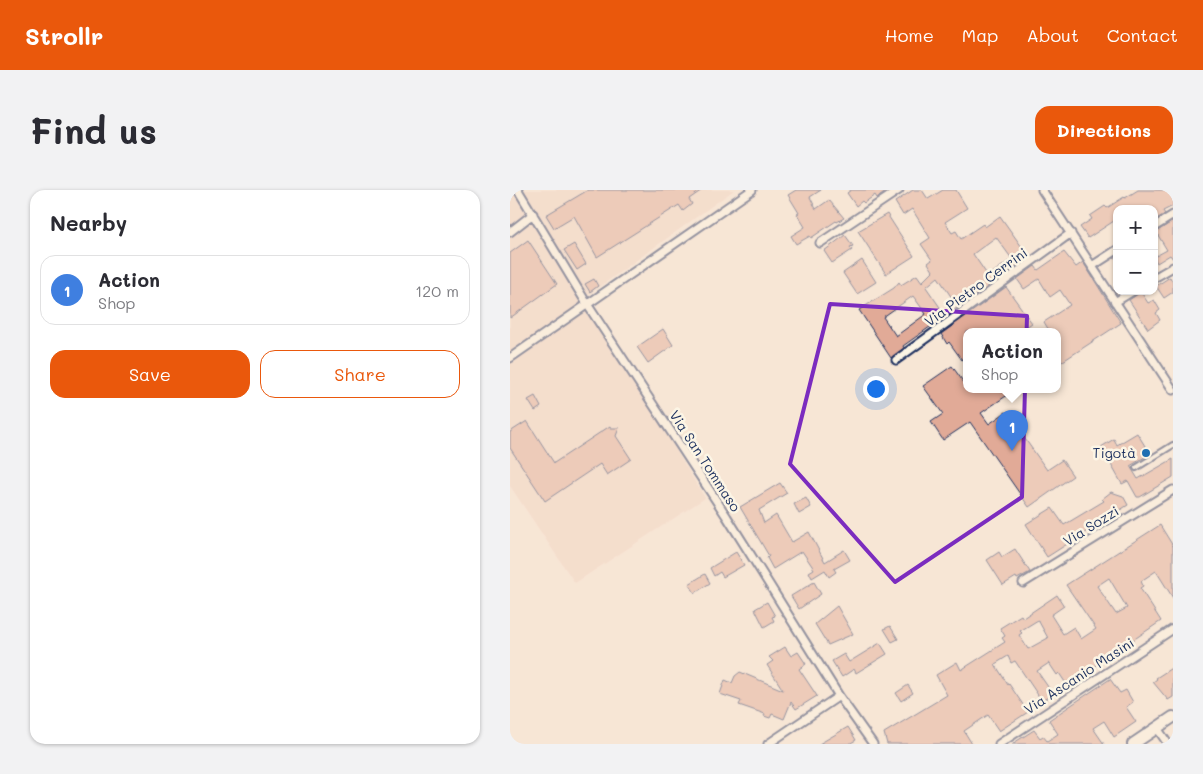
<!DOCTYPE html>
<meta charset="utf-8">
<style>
:root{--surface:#fff;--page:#f2f2f3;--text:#2b2b33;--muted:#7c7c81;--line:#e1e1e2;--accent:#ea580c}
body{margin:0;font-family:Mali,sans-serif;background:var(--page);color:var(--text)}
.controls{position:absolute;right:15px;top:15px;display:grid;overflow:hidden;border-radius:10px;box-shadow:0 1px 4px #0004}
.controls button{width:45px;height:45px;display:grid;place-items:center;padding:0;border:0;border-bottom:1px solid var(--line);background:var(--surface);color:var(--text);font:25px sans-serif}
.you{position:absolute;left:365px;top:198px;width:18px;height:18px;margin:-12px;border:4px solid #fff;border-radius:50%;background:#1a73e8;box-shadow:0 0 0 8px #1a73e833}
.badge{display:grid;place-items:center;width:32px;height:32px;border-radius:50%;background:var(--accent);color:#fff;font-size:16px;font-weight:700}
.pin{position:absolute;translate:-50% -41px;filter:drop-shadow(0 1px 2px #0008)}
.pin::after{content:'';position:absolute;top:26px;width:18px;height:15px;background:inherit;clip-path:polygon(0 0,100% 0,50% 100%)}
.popup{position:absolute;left:453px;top:138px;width:98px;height:65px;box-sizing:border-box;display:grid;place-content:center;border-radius:10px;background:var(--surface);filter:drop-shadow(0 1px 4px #0005);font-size:16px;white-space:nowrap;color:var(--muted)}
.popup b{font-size:19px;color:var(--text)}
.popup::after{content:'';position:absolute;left:50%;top:100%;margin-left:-10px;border:10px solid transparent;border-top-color:var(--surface)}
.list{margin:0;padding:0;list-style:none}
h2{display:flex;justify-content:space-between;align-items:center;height:65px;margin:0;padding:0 20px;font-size:21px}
h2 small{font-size:16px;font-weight:400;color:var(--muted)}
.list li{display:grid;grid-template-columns:32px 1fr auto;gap:15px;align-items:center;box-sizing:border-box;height:70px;margin:0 10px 10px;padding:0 10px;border:1px solid var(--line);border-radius:15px}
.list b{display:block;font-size:19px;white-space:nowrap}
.list p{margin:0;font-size:16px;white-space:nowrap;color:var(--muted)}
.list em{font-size:16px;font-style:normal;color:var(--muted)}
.actions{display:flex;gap:10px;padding:15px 20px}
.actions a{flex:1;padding:11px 0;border:1px solid var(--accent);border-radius:15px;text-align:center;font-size:18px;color:var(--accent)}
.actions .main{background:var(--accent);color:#fff}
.map{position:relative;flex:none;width:663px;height:554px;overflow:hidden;border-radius:15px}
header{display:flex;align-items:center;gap:30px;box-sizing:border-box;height:70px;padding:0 25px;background:var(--accent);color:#fff}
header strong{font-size:24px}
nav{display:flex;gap:28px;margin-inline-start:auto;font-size:18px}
.intro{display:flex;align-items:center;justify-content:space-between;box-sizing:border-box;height:120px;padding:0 30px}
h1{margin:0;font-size:35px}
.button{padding:12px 22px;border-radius:15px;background:var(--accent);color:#fff;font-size:18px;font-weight:700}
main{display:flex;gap:30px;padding:0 30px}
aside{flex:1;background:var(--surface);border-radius:15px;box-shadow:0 1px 4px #0004}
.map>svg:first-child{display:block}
.built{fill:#f0d4c2}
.building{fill:#e1aa97;stroke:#1b2f5e;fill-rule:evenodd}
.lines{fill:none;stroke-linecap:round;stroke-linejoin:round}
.service-casing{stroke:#1b2f5e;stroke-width:8}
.minor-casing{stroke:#1b2f5e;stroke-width:11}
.secondary-casing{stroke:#1b2f5e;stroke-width:14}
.service{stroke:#fcf5e5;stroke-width:4}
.minor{stroke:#fcf5e5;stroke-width:7}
.secondary{stroke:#fcf5e5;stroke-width:10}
.marked{fill:none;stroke:#7b2cbf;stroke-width:4;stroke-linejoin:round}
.poi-dot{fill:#1f6fb2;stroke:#fcf5e5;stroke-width:2}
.labels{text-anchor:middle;stroke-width:5;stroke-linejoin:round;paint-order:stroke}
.street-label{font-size:14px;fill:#1b2f5e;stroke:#fcf5e5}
.poi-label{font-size:14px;fill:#1b2f5e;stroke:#fcf5e5;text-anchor:end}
</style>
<header>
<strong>Strollr</strong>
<nav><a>Home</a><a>Map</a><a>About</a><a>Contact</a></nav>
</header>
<div class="intro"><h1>Find us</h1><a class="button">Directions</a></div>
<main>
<aside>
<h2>Nearby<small></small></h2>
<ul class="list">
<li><span class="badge" style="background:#3f7fe0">1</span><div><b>Action</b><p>Shop</p></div><em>120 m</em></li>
</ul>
<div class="actions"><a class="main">Save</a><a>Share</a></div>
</aside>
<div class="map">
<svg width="663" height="554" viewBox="0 0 663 554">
<rect width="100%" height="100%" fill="#f7e6d5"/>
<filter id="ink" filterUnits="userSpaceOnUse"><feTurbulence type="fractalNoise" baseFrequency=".02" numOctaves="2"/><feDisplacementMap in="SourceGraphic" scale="10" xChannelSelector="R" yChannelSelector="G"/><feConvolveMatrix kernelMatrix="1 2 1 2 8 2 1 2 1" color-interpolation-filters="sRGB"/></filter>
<g filter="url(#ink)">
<path class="built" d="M 0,0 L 224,0 L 74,108 L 195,308 L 65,393 L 0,296 Z"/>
<path class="building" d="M 78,0 L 192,0 L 179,9 L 182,14 L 173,21 L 169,15 L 87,67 L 64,26 L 44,38 L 36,25 Z
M 286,0 L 311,0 L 300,7 L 306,19 L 319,10 L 334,28 L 327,32 L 326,31 L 301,48 L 300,46 L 286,54 L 281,46 L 295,37 L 287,24 L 289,23 L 278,5 Z
M 341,0 L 379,0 L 367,8 L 365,5 L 354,13 L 352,11 L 346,16 L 337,3 Z
M 403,0 L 412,0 L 418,9 L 433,0 L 446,0 L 457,18 L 435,32 L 442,43 L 446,41 L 451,49 L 473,34 L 475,37 L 490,26 L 519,67 L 425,135 L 424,134 L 393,156 L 394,158 L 381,168 L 349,120 L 384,98 L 389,92 L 391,95 L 407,85 L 412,92 L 423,81 L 418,73 L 422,70 L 411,54 L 420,48 L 402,19 L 393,25 L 385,12 ZM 486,47 L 502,69 L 478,86 L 463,64 ZM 428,87 L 448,117 L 436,126 L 416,97 ZM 403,106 L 416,124 L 386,146 L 373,127 Z
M 628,0 L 663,0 L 663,16 L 653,21 L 655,24 L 645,30 L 644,19 L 607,19 L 607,29 L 578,48 L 570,37 L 582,29 L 580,26 L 595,16 L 597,18 L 614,7 L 615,8 Z
M 377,24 L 404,66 L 376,84 L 348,41 Z
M 663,31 L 663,69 L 660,65 L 647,73 L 644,67 L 657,60 L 646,42 Z
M 335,45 L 343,56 L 340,57 L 342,60 L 322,73 L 314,61 Z
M 18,50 L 47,94 L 0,128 L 0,63 Z
M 64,54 L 76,74 L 67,80 L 54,60 Z
M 554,62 L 566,77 L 573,72 L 611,133 L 547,175 L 547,142 L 540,142 L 534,132 L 560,115 L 550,100 L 540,107 L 529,89 L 514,99 L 507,89 L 525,76 L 528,80 Z
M 352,70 L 366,92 L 347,104 L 333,83 Z
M 660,87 L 663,93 L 663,102 L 654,108 L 646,96 Z
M 84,89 L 88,96 L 80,102 L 75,94 Z
M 496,97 L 522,133 L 509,142 L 457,142 L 457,166 L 452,170 L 439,152 L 437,154 L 431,144 Z
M 631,102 L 638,113 L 644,110 L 650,120 L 646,123 L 650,130 L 638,139 L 619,110 Z
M 153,139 L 163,155 L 138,173 L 127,157 Z
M 442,176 L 457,197 L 457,200 L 505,200 L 471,223 L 479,234 L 496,222 L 537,280 L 552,270 L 563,286 L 519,317 L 460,232 L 433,250 L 421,232 L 433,224 L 413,196 Z
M 25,206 L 31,217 L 25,221 L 18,210 Z
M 17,231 L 44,273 L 100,236 L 101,238 L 109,238 L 106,246 L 121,269 L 97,285 L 90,274 L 35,311 L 0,258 L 0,242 Z
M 627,243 L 640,264 L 620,276 L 628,289 L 663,269 L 663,287 L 630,307 L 627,307 L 618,291 L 612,294 L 591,257 L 604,249 L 607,255 Z
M 270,293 L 277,303 L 249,320 L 254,333 L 266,325 L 282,352 L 299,342 L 315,372 L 334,360 L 340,370 L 324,379 L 326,382 L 319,387 L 315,380 L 302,388 L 299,382 L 304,379 L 292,361 L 263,379 L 257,368 L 259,366 L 230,317 Z
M 601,302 L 613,306 L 618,315 L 537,367 L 516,334 L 542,318 L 554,335 L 594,311 L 592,309 Z
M 296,308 L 301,317 L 289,324 L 284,314 Z
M 650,335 L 663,356 L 663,408 L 646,381 L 631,391 L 633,396 L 630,398 L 651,431 L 557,495 L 549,483 L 547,485 L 539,473 L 527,481 L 543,504 L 532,511 L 505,471 L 501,473 L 498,466 L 485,474 L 498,495 L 499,494 L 518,522 L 489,541 L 478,525 L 454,541 L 462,554 L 377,554 L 374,543 L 437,505 L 426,485 L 447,472 L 451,480 L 495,452 L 492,448 L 495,446 L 490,438 L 511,425 L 513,428 L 547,405 L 554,416 L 541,425 L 553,444 L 564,437 L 571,449 L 586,439 L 556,395 ZM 599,388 L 617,418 L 606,424 L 587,396 ZM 528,430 L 538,448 L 518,459 L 509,445 L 512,443 L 510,441 Z
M 505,359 L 520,382 L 507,389 L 506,387 L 493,395 L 477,370 L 489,362 L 492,367 Z
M 226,362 L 234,375 L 213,387 L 210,382 L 204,386 L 200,378 Z
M 195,384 L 200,393 L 185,403 L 179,394 Z
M 304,392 L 311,404 L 289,419 L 281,406 Z
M 257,412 L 265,426 L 262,427 L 264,431 L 254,437 L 245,419 Z
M 327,416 L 343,444 L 318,455 L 305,434 Z
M 380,436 L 388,449 L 382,452 L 374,439 Z
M 370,453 L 377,464 L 346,483 L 344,479 L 332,487 L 322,471 L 334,464 L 339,472 Z
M 275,457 L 281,466 L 288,462 L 296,474 L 289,479 L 307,506 L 286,519 L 281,512 L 274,529 L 262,524 L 260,528 L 254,526 L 255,524 L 229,515 L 231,511 L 210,504 L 215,490 L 222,493 L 225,486 L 230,482 L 273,500 L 257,475 L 263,471 L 259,467 Z
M 663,477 L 663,507 L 658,510 L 643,492 L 647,489 L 646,488 Z
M 600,489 L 610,503 L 616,500 L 623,512 L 616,517 L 626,532 L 604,547 L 594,531 L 583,538 L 594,554 L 502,554 L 524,540 L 530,548 L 533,546 L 537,551 L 548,544 L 539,530 Z
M 398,495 L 403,503 L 391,511 L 386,503 Z
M 338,537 L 346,550 L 339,554 L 309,554 Z"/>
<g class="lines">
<g class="service-casing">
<path id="service" d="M 626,278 L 663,255"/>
</g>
<g class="minor-casing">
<path id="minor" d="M 8,0 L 77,114 L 217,327 L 329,506 L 363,554
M 532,0 L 663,200
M 644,37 L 663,25
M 0,42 L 23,24
M 310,53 L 389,0
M 582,76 L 607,60
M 644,88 L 663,77
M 605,112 L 623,101
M 0,168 L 242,0
M 386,170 L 561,43
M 513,393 L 663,300
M 647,538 L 658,554
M 258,554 L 329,506
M 489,554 L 663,439"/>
</g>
<g class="secondary-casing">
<path id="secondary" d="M 623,554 L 663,527"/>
</g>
<use href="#service" class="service"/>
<use href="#minor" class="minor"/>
<use href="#secondary" class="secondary"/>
</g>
</g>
<path d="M0 0H663V554H0ZM 320,114 L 517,126 L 512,307 L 385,392 L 280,274 Z" fill="#f7e6d5" fill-opacity=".55" fill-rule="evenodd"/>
<path class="marked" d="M 320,114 L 517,126 L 512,307 L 385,392 L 280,274 Z"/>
<circle class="poi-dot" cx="636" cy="263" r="5"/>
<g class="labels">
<g class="street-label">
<text transform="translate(466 97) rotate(-36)" y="5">Via Pietro Cerrini</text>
<text transform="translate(195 271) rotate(57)" y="5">Via San Tommaso</text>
<text transform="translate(581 336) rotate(-32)" y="5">Via Sozzi</text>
<text transform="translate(569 486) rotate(-33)" y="5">Via Ascanio Masini</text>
</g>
<g class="poi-label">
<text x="626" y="268">Tigotà</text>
</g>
</g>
</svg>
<div class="controls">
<button>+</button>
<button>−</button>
</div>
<div class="you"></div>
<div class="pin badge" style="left:502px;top:261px;background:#3f7fe0">1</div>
<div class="popup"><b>Action</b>Shop</div>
</div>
</main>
